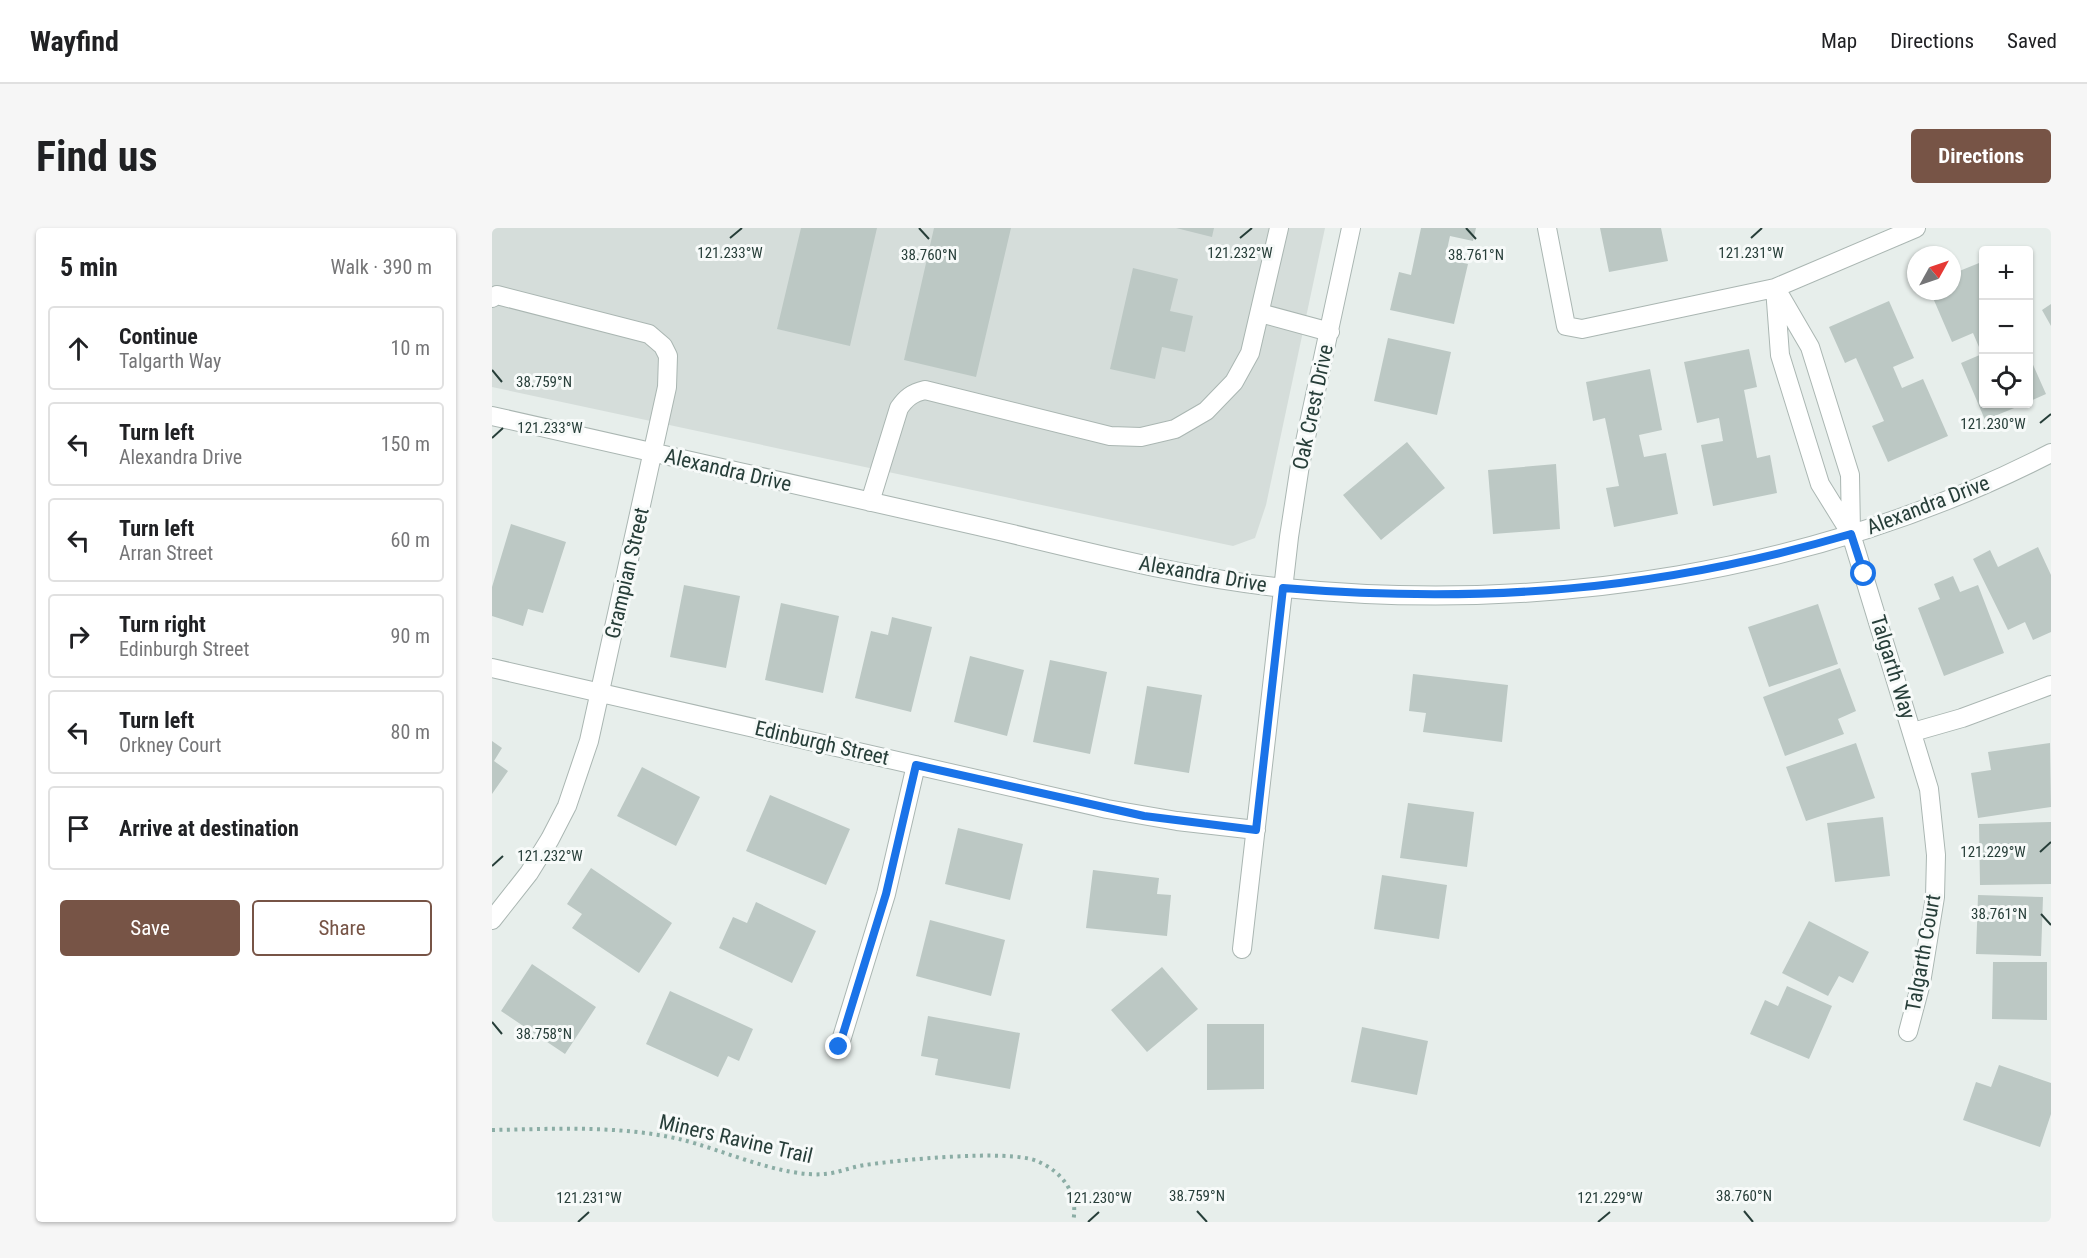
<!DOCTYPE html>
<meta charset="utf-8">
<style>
:root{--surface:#fff;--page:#f6f6f6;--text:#202124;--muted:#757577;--line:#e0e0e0;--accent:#775446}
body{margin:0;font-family:"Roboto Condensed",sans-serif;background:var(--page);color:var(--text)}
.controls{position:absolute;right:18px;top:18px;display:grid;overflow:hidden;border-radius:6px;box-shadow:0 2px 4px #0004}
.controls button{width:54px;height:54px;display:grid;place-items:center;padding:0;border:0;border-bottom:2px solid var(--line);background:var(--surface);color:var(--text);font:30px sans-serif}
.compass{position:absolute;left:1415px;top:18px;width:54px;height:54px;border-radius:50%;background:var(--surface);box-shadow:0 2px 4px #0004;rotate:50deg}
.stop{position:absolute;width:18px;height:18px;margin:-14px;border:4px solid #1a73e8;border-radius:50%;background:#fff}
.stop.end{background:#1a73e8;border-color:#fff;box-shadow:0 2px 6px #0008}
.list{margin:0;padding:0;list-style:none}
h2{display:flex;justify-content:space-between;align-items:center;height:78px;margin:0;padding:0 24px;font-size:26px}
h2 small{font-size:20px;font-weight:400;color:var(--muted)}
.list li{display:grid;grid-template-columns:39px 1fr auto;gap:18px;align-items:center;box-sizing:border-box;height:84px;margin:0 12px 12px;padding:0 12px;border:2px solid var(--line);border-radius:6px}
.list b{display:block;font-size:22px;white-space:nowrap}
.list p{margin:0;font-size:20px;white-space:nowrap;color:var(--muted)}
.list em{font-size:20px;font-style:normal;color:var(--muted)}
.actions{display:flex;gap:12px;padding:18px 24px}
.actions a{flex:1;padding:14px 0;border:2px solid var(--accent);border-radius:6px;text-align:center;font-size:21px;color:var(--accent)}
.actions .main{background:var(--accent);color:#fff}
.icon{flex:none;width:33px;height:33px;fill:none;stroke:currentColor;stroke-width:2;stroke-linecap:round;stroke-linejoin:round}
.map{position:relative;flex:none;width:1559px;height:994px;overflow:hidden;border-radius:6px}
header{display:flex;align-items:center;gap:36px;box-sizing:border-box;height:84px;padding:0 30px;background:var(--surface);border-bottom:2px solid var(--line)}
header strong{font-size:28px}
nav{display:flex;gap:33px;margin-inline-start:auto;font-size:21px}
.intro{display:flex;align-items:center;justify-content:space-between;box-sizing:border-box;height:144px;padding:0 36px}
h1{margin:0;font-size:42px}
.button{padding:15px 27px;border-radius:6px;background:var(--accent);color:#fff;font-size:21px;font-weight:700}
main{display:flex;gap:36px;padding:0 36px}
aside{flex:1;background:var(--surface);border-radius:6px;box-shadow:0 2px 4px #0004}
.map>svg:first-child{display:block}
.built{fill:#d5ddda}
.building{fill:#bcc8c4}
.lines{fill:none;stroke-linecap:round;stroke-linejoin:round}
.minor-casing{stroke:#aab6b2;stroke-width:20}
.path{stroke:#8bada5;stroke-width:4;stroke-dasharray:3 4.5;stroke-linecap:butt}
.minor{stroke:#fff;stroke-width:18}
.route{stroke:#1a73e8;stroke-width:8}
.ticks{fill:none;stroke:#273e39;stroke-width:2}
.labels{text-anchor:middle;stroke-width:6;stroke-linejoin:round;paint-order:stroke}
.street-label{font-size:21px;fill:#273e39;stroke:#f7faf9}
.ticks-label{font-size:15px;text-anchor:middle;fill:#273e39;stroke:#f7faf9;stroke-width:6;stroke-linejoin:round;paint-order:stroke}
</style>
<header>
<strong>Wayfind</strong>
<nav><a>Map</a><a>Directions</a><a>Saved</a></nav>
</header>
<div class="intro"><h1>Find us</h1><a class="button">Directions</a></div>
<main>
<aside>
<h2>5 min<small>Walk · 390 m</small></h2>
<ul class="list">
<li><svg class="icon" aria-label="ahead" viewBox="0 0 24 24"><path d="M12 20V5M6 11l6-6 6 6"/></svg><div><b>Continue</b><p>Talgarth Way</p></div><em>10 m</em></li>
<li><svg class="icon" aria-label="left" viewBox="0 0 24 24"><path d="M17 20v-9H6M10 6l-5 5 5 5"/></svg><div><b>Turn left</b><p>Alexandra Drive</p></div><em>150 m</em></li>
<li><svg class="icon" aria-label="left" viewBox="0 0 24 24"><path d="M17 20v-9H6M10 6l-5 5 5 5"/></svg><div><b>Turn left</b><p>Arran Street</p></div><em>60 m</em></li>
<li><svg class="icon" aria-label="right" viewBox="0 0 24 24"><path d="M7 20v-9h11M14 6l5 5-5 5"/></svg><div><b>Turn right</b><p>Edinburgh Street</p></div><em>90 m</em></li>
<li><svg class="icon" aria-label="left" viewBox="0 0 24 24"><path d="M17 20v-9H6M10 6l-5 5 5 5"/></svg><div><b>Turn left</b><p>Orkney Court</p></div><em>80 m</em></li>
<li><svg class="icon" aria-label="arrive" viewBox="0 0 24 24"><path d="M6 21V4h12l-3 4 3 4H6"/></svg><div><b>Arrive at destination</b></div></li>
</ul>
<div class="actions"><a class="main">Save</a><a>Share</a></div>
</aside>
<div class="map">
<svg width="1559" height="994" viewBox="0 0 1559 994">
<rect width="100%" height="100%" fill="#e7eeeb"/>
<path class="built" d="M 0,0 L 833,0 L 774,277 L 763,310 L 741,318 L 0,159 Z"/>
<path class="building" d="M 309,0 L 385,0 L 358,118 L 285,101 Z
M 442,0 L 519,0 L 484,149 L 412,132 Z
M 684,0 L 722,0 L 720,9 Z
M 929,0 L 984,0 L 981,13 L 958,8 L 953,31 L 976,36 L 962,96 L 898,82 L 907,44 L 919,47 Z
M 1108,0 L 1169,0 L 1176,33 L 1117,44 Z
M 1492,33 L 1492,176 L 1532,176 L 1493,192 L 1469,135 L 1490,126 L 1481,105 L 1460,114 L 1438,63 L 1460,63 L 1460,46 Z
M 641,40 L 686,51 L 678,83 L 701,88 L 693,124 L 670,119 L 663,151 L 618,141 Z
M 1397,73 L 1422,130 L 1401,139 L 1410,160 L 1431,151 L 1456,208 L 1396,234 L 1380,198 L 1392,193 L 1364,130 L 1353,135 L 1337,99 Z
M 1559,76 L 1559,98 L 1550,82 Z
M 896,110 L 959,124 L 945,187 L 882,173 Z
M 1257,121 L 1265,159 L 1252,162 L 1265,230 L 1278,227 L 1285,265 L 1221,278 L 1209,217 L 1231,213 L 1227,190 L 1205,195 L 1192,134 Z
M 1538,130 L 1554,166 L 1536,174 L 1536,131 Z
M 1158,141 L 1170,202 L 1147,207 L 1152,229 L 1174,225 L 1186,286 L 1122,299 L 1114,260 L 1127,258 L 1113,190 L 1101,193 L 1094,154 Z
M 915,214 L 953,260 L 889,312 L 851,267 Z
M 1064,236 L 1068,301 L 1001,306 L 996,242 Z
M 19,296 L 74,314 L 51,385 L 36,381 L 31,398 L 0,388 L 0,359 Z
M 1546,319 L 1559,347 L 1559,404 L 1541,412 L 1533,394 L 1516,402 L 1481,331 L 1498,322 L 1506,339 Z
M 1461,348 L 1468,364 L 1486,357 L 1512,425 L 1452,448 L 1426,380 L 1448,371 L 1442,356 Z
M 192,357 L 248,368 L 234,440 L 178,429 Z
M 289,375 L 347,388 L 331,465 L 273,452 Z
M 1326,376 L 1346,436 L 1277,459 L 1256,399 Z
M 400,389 L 440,399 L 419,484 L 363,470 L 379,403 L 396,407 Z
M 478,428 L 532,442 L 515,508 L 462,494 Z
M 558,432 L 615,444 L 598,526 L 541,514 Z
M 1348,440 L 1364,483 L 1346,491 L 1352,506 L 1293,528 L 1271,469 Z
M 921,446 L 1016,457 L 1010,514 L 931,504 L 934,485 L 917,483 Z
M 655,458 L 710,467 L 697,545 L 642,536 Z
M 0,513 L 10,520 L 2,533 L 16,543 L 0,566 Z
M 1364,515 L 1383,570 L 1314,593 L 1294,539 Z
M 1558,515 L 1559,579 L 1486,590 L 1479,545 L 1499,542 L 1496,524 Z
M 150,539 L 208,569 L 184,618 L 125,588 Z
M 278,567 L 358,601 L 334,657 L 254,623 Z
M 916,575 L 982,584 L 975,639 L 908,630 Z
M 1391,589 L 1398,648 L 1343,654 L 1335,595 Z
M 1559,594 L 1559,656 L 1488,657 L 1487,596 Z
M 466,600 L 531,616 L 518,672 L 453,656 Z
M 99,640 L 180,695 L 147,745 L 80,700 L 90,686 L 75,676 Z
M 601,642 L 667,650 L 665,666 L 679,667 L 675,708 L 594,700 Z
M 890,647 L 955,657 L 947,711 L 882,701 Z
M 1486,667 L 1551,669 L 1549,728 L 1484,726 Z
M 264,674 L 324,703 L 300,755 L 227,720 L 241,689 L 255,695 Z
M 438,692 L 513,712 L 499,768 L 424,748 Z
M 1317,693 L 1377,724 L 1361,755 L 1347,748 L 1336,768 L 1290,745 Z
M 1501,734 L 1555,734 L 1555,792 L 1500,791 Z
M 40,736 L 104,779 L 73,826 L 9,783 Z
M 670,739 L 706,781 L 655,824 L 619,782 Z
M 1295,758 L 1340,778 L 1317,831 L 1258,806 L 1273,772 L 1286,778 Z
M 178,763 L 261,801 L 247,833 L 236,828 L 226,849 L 154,816 Z
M 436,788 L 528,805 L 518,861 L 443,847 L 446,831 L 429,828 Z
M 715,796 L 772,796 L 772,861 L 715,862 Z
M 870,799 L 936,813 L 925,867 L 859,854 Z
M 1507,837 L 1559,855 L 1559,886 L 1548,919 L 1471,892 L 1484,854 L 1499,859 Z"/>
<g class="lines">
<g class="minor-casing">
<path id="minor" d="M 1055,0 L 1074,98 L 1090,101 L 1283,60 L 1424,0
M 1283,60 L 1288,127 L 1328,256 L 1359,306 L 1437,561 L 1444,627 L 1443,669 L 1429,755 L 1416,804
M 1286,64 L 1318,119 L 1358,247 L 1359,304
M 0,70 L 5,67 L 157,106 L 171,118 L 176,128 L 175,159 L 97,513 L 75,578 L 58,611 L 37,645 L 0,692
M 768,85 L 838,104
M 0,188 C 162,224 324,262 486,298 C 587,321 690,350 793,360 C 1054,386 1325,345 1559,225
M 378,274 L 407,180 C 414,170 420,165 433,162 L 618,208 L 649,209 L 683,201 L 714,183 L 742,154 L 758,125 L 787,0
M 0,440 L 615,581 L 685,593 L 764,602
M 1421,504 L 1470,490 L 1559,457
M 750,721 L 797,309 L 808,237 L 859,0
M 347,819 L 394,666 L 424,537"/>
</g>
<path class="path" d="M 0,902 C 61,901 126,897 187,911 C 229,921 290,950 333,946 C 346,945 359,939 373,937 C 407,932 516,921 545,933 C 571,944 587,966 581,994"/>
<use href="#minor" class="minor"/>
</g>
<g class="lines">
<path class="route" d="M 347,819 L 394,666 L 424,537 L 652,588 L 764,602 L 791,360 C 993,376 1164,363 1359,306 L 1372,346"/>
</g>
<path class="ticks" d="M 427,0 L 437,11M 974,0 L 984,11M 238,10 L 250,0M 748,10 L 760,0M 1259,10 L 1270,0M 0,142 L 10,154M 1548,195 L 1559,186M 0,210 L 11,200M 1548,624 L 1559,614M 0,638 L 11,628M 1549,686 L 1559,697M 0,794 L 10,806M 705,983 L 715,994M 1252,983 L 1261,994M 86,994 L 97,984M 596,994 L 607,984M 1106,994 L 1118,984"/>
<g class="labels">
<g class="street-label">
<text transform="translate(821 179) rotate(-78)" y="7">Oak Crest Drive</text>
<text transform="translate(236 242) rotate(13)" y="7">Alexandra Drive</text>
<text transform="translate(1436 277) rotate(-21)" y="7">Alexandra Drive</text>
<text transform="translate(135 345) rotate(-77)" y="7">Grampian Street</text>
<text transform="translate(711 346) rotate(10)" y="7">Alexandra Drive</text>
<text transform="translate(1401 439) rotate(73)" y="7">Talgarth Way</text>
<text transform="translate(330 515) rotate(13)" y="7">Edinburgh Street</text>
<text transform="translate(1431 725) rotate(-80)" y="7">Talgarth Court</text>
<text transform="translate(244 911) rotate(13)" y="7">Miners Ravine Trail</text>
</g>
</g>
<g class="ticks-label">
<text x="238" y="30">121.233°W</text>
<text x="748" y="30">121.232°W</text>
<text x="1259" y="30">121.231°W</text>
<text x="437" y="32">38.760°N</text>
<text x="984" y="32">38.761°N</text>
<text x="52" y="159">38.759°N</text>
<text x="1501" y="201">121.230°W</text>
<text x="58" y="205">121.233°W</text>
<text x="1501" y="629">121.229°W</text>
<text x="58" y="633">121.232°W</text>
<text x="1507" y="691">38.761°N</text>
<text x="52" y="811">38.758°N</text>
<text x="705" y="973">38.759°N</text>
<text x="1252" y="973">38.760°N</text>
<text x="97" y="975">121.231°W</text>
<text x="607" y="975">121.230°W</text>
<text x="1118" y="975">121.229°W</text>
</g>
</svg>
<div class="controls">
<button>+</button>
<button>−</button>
<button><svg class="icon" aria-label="locate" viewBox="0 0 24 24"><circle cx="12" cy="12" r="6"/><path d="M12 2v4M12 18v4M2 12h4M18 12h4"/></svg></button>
</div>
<svg class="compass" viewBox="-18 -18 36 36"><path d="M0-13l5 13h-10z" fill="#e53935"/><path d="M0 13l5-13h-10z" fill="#757577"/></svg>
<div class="stop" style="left:1372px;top:346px"></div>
<div class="stop end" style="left:347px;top:819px"></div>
</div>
</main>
